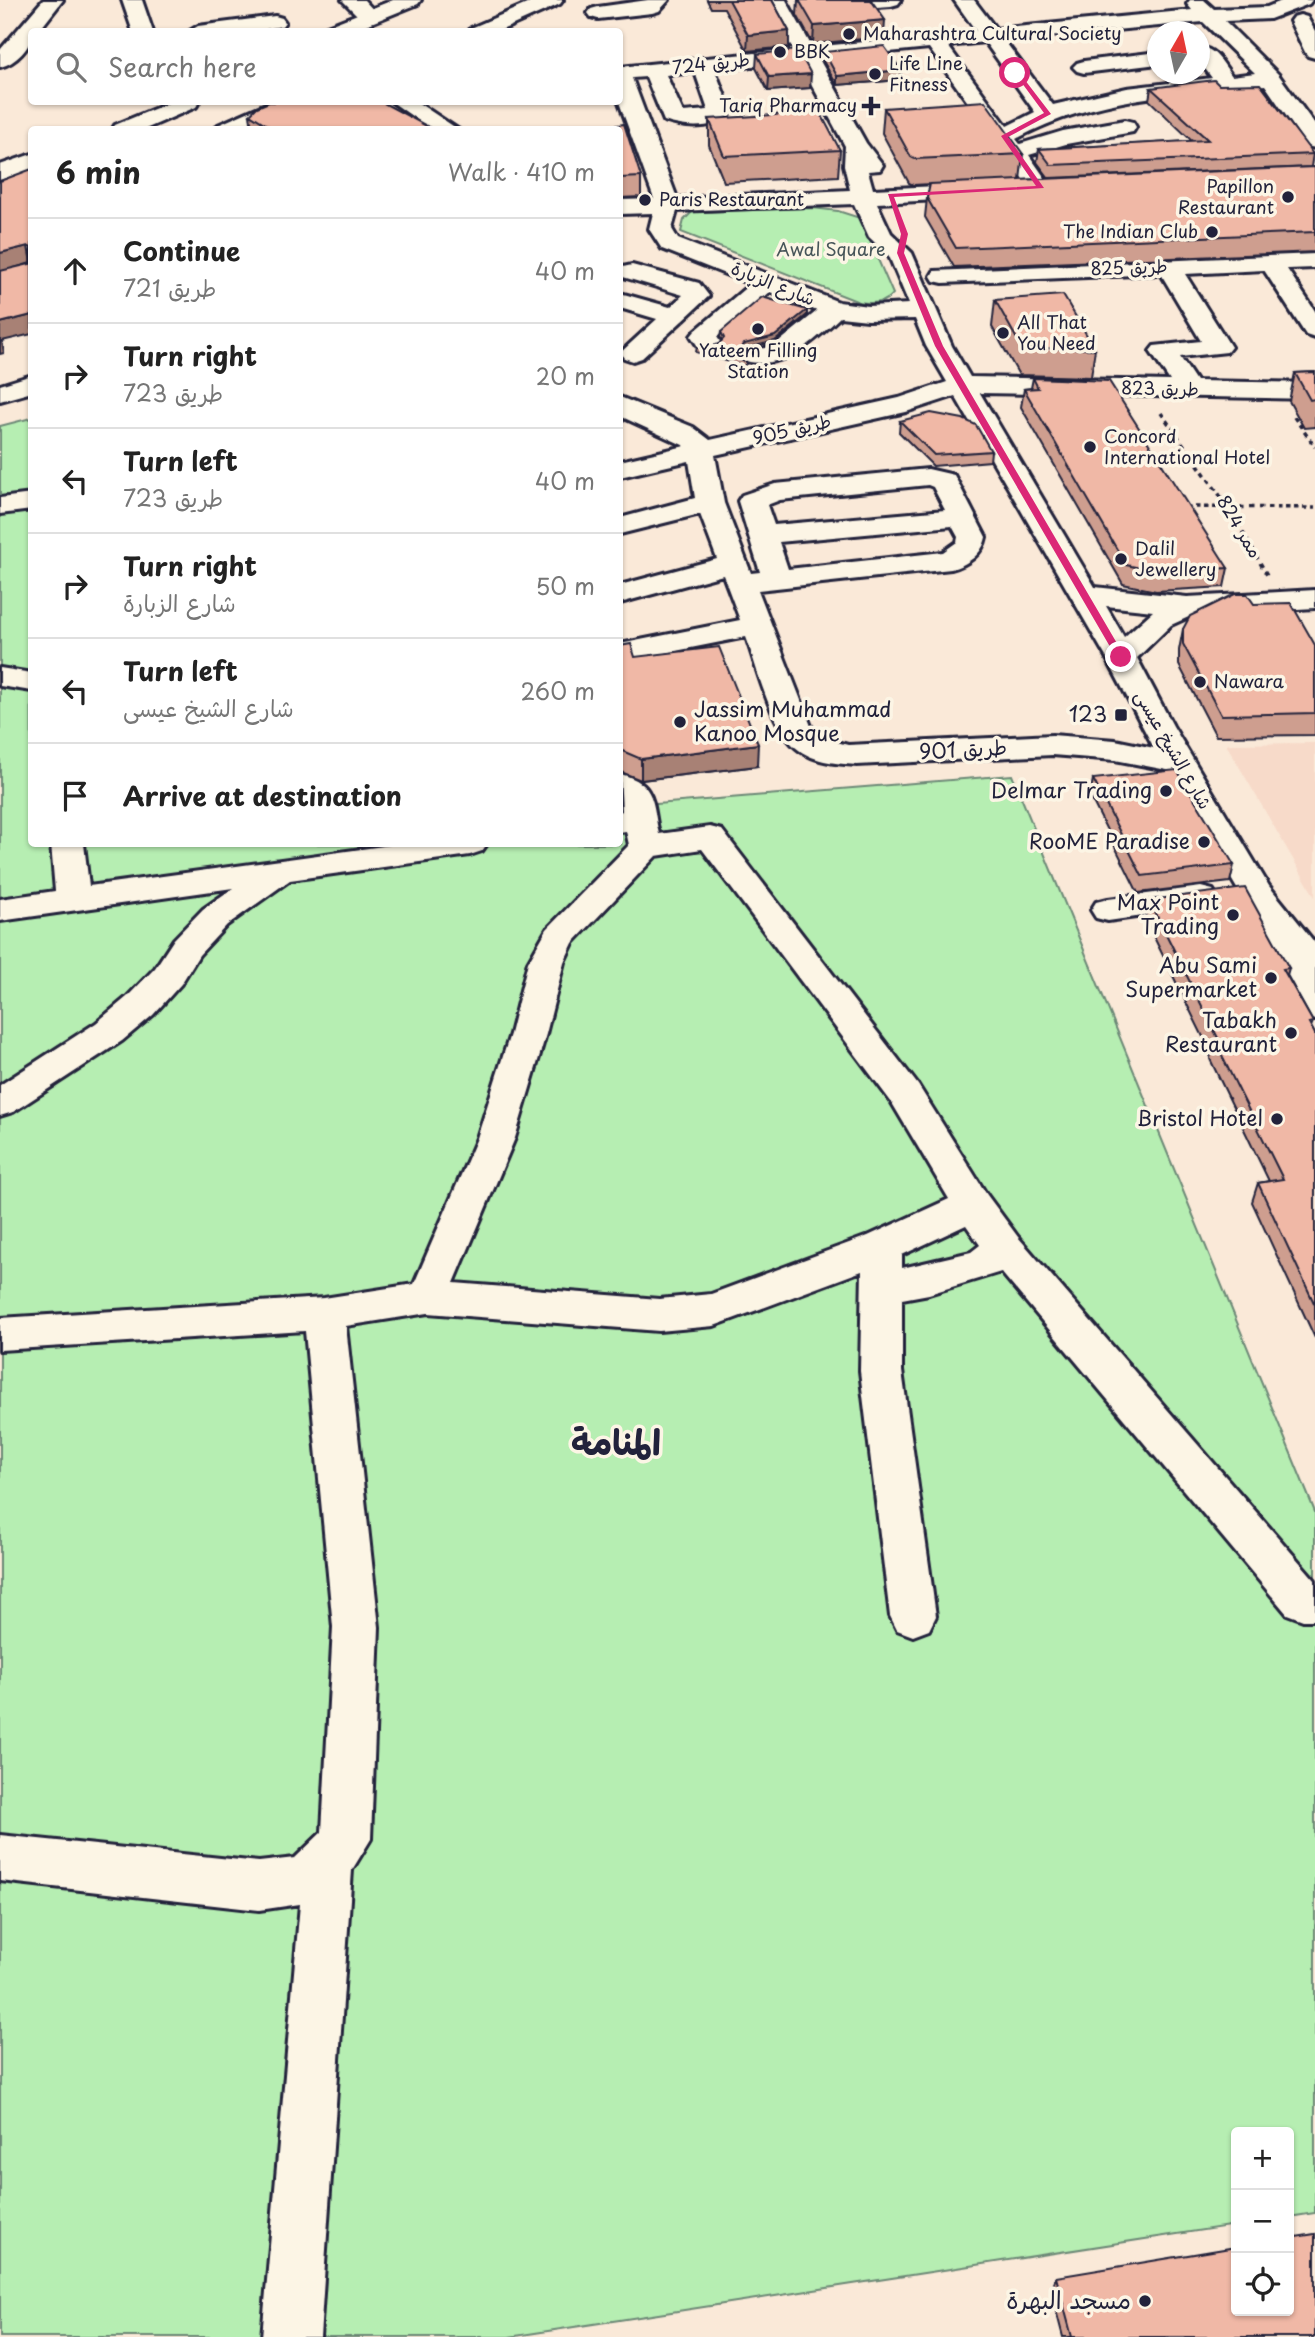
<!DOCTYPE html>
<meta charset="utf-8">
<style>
:root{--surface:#fff;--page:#f6f6f6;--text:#222;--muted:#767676;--line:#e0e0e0}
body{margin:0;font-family:"Playpen Sans","Playpen Sans Arabic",sans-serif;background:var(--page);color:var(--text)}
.controls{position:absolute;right:21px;bottom:21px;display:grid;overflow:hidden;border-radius:7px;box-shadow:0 2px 5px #0004}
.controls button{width:63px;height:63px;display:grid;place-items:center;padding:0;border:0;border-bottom:2px solid var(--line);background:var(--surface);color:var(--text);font:35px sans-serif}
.compass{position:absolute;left:1147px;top:21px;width:63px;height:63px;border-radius:50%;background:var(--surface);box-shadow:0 2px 5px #0004;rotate:9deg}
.stop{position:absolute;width:21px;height:21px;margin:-16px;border:5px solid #db2777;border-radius:50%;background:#fff}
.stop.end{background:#db2777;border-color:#fff;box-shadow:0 2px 7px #0008}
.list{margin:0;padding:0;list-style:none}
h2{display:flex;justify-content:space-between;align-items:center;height:91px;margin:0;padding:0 28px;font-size:30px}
h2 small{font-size:23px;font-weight:400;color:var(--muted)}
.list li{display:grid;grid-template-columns:46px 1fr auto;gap:21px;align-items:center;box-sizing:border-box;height:105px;padding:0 28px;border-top:2px solid var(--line)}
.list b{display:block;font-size:26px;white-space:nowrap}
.list p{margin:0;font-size:23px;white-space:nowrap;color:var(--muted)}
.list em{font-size:23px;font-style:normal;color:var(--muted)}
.icon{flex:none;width:38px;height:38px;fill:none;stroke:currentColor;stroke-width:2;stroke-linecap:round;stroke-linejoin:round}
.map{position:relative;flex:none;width:1315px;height:2337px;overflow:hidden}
.search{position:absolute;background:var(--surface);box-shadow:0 2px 5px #0004;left:28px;top:28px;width:595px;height:77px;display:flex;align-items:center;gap:18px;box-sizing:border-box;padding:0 24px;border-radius:7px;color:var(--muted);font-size:26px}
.panel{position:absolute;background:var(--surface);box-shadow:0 2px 5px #0004;left:28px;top:126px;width:595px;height:721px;border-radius:7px}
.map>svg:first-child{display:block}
.built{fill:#f7dac9}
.green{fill:#b6eeb2;stroke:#6c8876;stroke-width:2}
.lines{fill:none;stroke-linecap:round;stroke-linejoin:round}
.minor-casing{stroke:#22223b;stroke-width:6}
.major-casing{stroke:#22223b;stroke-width:6}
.path{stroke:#22223b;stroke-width:3.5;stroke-dasharray:4.5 4.5;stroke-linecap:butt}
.minor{fill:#fcf5e5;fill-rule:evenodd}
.major{fill:#fcf5e5;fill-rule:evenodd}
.wall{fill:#ce9e8f;stroke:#22223b;stroke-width:2}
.shaded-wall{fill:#a88174;stroke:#22223b;stroke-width:2}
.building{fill:#f0b8a6;stroke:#22223b;stroke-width:2}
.route{fill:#db2777}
.poi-dot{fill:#22223b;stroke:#fcf5e5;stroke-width:2.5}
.labels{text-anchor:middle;stroke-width:7;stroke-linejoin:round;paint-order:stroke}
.far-poi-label{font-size:18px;fill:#22223b;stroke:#fcf5e5;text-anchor:start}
.far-street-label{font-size:18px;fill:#22223b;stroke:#fcf5e5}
.far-park-label{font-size:18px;fill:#475559;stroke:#fcf5e5}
.poi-label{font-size:21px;fill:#22223b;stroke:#fcf5e5;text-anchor:end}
.street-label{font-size:21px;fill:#22223b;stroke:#fcf5e5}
.near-poi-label{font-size:24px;fill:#22223b;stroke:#fcf5e5;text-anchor:end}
.town-label{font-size:35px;font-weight:bold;fill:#22223b;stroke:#fcf5e5}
</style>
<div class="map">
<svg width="1315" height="2337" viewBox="0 0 1315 2337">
<rect width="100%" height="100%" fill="#fae9d8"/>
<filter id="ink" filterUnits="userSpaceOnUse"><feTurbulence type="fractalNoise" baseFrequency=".0143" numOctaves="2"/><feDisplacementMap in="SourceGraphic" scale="14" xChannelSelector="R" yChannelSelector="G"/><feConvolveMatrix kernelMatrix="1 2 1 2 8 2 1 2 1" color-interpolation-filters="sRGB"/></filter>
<g filter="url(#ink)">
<path class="built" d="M 1315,743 L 1315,897 L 1226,744 Z"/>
<path class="green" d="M 813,208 L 838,211 L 860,218 L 893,294 C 885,304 871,304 859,302 L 681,232 L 684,220 L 692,212 Z
M 31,418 L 32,844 L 620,844 L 620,787 L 632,806 L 1012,775 L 1315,1512 L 1315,2213 L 1289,2217 L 1289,2132 L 1236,2132 L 1236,2225 L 509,2337 L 0,2337 L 0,426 Z"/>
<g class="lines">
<g class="minor-casing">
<path id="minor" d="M 43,0 L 63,0 L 38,32 L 32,32 C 32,47 15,64 0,67 L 0,50 Z
M 122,0 L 142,0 L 153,32 L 133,32 Z
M 342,0 L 364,0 L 379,16 L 376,20 L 362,20 Z
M 536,0 L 563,0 L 560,4 L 497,32 L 468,32 L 471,28 Z
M 648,0 L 669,0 L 659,11 L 652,13 L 598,19 L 591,17 L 588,13 L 591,9 L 598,7 Z
M 766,0 L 786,0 L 812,47 L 976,31 L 954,0 L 974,0 L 996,29 L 1192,10 L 1187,4 L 1190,0 L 1204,0 L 1214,9 L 1267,7 L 1284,0 L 1312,0 L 1309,4 L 1270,19 L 1225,21 L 1278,74 L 1315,125 L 1315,148 L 1307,146 L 1265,85 C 1176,95 1098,95 1016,139 L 1020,144 L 1063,131 L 1125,120 L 1133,122 L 1136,127 L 1133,132 L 1066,144 L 1029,155 L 1052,188 L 1049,193 L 1033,193 L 929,48 L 819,59 L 866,143 L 883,165 L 880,170 L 868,171 L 873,189 L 981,184 L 989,186 L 992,191 L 989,196 L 981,198 L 877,203 L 891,233 L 912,253 L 952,346 L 970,377 L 1170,381 L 1150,351 L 1154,346 L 1201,341 L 1161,274 L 943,283 L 934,281 L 931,276 L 934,271 L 1315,254 L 1315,268 L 1287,269 L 1315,311 L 1315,338 L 1306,335 L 1264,270 L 1185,274 L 1231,347 L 1227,352 L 1180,357 L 1196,381 L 1315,383 L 1315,399 L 980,393 L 1095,587 L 1187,597 L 1315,590 L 1315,608 L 1193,615 L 1171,625 L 1137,658 L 1173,726 L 1269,886 L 1315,943 L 1315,1020 L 1302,1017 L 1283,980 L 1279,947 L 1239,892 L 1167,770 L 1115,760 L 1052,755 L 857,765 C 838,764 815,762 799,750 C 772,732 757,667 746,637 L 620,662 L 620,644 L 740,620 L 723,575 L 620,603 L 620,585 L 717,559 L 700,514 L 620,534 L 620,518 L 695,498 L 689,461 L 620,477 L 620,461 L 685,446 L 620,416 L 620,397 L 693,427 L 710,440 L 899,398 L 947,382 L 926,346 L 915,319 L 868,320 L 840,317 C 814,341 784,371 746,361 L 742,356 L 746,351 L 765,348 L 779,342 L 817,311 L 770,292 L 717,337 L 721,343 L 717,348 L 708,351 L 699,348 L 691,336 L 695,331 L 750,284 L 662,249 L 649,229 L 653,213 L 620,214 L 620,200 L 654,199 L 619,102 L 620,67 L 793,49 ZM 1203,22 L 1255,73 L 1232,76 C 1223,64 1215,47 1200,48 L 1200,62 L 1212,78 L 1127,88 L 1053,105 L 1004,40 ZM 985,42 L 1035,112 L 1007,126 L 948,46 ZM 799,61 L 845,146 L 844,165 L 850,190 L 677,198 L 632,78 L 646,77 L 664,121 C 684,128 717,131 731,112 L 715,70 ZM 695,72 L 708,110 L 683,112 L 666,75 ZM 854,204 L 869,237 L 889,256 L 909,304 L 868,306 L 839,302 L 678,239 L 672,229 L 677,211 ZM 955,396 L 1106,657 L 1154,748 L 1115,740 L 1052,735 L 848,745 L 825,739 L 811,726 L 758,590 L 951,569 C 967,565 983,554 986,537 L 954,475 L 928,469 L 775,484 L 742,495 L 738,501 L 760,572 L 751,573 L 724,503 L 715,455 L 906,412 ZM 928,485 L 933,487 L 945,510 L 774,525 L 767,505 L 780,500 ZM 952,526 L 958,537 L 957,542 L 943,552 L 788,569 L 779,542 ZM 1106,606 L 1153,611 L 1124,637 Z
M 817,0 L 901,0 L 898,4 L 891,6 L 821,11 L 814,9 L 811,5 Z
M 1300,15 L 1307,17 L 1315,31 L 1315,58 L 1308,56 L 1305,52 L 1290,21 L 1293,17 Z
M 275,16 L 282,18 L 285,22 L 282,26 L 249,32 L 188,32 L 198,26 Z
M 1158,52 L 1158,64 L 1084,73 L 1077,71 L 1073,67 L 1077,63 L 1084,61 Z
M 270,102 L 298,102 L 295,107 L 245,130 L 215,130 L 218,125 Z
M 392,102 L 417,102 L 459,130 L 432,130 Z
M 632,265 L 699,283 L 709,296 L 642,358 L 633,361 L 624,358 L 620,353 L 657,319 L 620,308 L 620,293 L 670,307 L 683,295 L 623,277 L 620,272 L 623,267 Z
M 32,375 L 32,392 L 0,401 L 0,385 Z
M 32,494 L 32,510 L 0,514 L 0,498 Z
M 0,668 L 32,673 L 32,691 L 0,686 Z
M 620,774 C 657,783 652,804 659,834 L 710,827 L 722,830 L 918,1085 L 987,1195 L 1018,1237 L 1315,1580 L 1315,1620 L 1303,1620 L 1287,1614 L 1001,1272 L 929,1294 L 902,1299 L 902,1371 L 936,1616 L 929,1630 L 913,1636 L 897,1630 L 890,1616 L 860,1371 L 862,1271 L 714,1326 L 659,1331 L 428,1313 L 346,1326 L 379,1627 L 371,1839 L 352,1870 L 320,2337 L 262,2337 L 300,1904 L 259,1910 L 0,1881 L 0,1835 L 259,1862 L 295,1858 L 322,1832 L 333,1627 L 305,1331 L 0,1350 L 0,1318 L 324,1298 L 414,1284 L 477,1138 L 510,1034 L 528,962 L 547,929 L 629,845 L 626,831 L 620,832 L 620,812 L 622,811 ZM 702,849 L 892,1103 L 949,1199 L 868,1236 L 711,1294 L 659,1299 L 454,1283 L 515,1138 L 546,1034 L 564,962 L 573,943 L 656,856 ZM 966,1225 L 980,1245 L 971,1252 L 902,1268 L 902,1255 Z
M 51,844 L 84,844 L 89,886 L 398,844 L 487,844 L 482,851 L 470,855 L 290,880 L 227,925 L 199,955 L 181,984 L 153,1015 L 122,1041 L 13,1112 L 0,1116 L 0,1085 L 96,1023 L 127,997 L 155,968 L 174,939 L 203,909 L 233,888 L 0,921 L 0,899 L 55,891 Z
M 1201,887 L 1213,890 L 1218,898 L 1213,906 L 1108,921 L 1096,918 L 1091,910 L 1096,902 L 1108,899 Z"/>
</g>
<g class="major-casing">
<path id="major" d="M 393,0 L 421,0 L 418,4 L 349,32 L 319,32 L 322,28 Z
M 171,102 L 199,102 L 196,107 L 143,130 L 112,130 L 115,125 Z
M 32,154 L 32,169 L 0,180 L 0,165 Z"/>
</g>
<path class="path" d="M 1161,413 L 1229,508 L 1267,575
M 1294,417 L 1315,447
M 1186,507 L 1315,508"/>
<use href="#minor" class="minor"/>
<use href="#major" class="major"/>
</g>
<path class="wall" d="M 707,0 L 772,0 L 789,31 L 789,47 L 747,51 L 724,8 L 711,8 Z
M 798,0 L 871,0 L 884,37 L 813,44 L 797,15 Z
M 824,52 L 901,70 L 900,80 L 837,85 L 823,61 Z
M 757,54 L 810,88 L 768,91 L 756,68 Z
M 1219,85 L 1313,154 L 1311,167 L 1049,178 L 1037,162 L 1039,149 L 1192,141 L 1149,100 L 1151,88 Z
M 884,108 L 1023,154 L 1020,180 L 1315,167 L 1315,252 L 954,267 L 925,217 L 927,198 L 930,184 L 913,185 L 909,183 L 882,133 Z
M 250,114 L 434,130 L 252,130 Z
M 709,119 L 840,150 L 838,176 L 724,182 L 709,145 Z
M 620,130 L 641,177 L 641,197 L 620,198 Z
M 995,300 L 1095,349 L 1091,377 L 1019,375 L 992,327 Z
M 807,315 L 775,341 L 744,349 L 742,353 L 746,358 L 746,364 L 743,366 L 696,352 L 697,347 L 709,348 L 719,344 L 722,340 L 720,337 L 721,332 Z
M 1315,372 L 1315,427 L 1304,428 L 1289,401 L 1295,373 Z
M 1033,378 L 1228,568 L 1224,587 L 1156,591 L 1123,584 L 1021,407 L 1024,389 L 1031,388 Z
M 900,421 L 991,451 L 990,461 L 933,466 L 899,432 Z
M 1254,604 L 1315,645 L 1315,735 L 1216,736 L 1179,665 L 1179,650 L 1183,629 Z
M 620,646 L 635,657 L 757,766 L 641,780 L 621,772 L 620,768 Z
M 1093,779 L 1234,865 L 1230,882 L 1138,893 L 1090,796 Z
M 1149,900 L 1289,968 L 1287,975 L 1313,1022 L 1311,1027 L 1315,1034 L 1315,1338 L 1252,1202 L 1258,1183 L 1269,1181 L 1210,1059 L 1211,1053 L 1145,919 Z
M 1056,2277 L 1315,2337 L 1063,2337 L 1051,2291 Z"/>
<path class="shaded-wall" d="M 885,20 L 884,37 L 813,44 L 814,26 Z
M 789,31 L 789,47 L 747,51 L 748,35 Z
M 901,70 L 900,80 L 837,85 L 837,76 Z
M 811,74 L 810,88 L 768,91 L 769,77 Z
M 28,246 L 31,263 L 0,272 L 0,253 Z
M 807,310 L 807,315 L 775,341 L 744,349 L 739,356 L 740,351 L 744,344 Z
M 32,315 L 32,334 L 2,341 L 4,353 L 0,354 L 0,323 Z
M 758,744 L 757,766 L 641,780 L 641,759 Z"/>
<path class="building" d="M 729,0 L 772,0 L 789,31 L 748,35 Z
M 799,0 L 871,0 L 885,20 L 814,26 Z
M 884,46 L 901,70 L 837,76 L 824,52 Z
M 798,50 L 811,74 L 769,77 L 757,54 Z
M 1214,80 L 1219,85 L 1260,84 L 1313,154 L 1051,165 L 1039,149 L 1208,140 L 1151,88 Z
M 985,101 L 1023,154 L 915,159 L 911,157 L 884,108 Z
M 269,102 L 382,102 L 434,130 L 275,130 L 250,114 L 257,107 Z
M 820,112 L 840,150 L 724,156 L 709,119 Z
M 624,124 L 641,177 L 620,178 L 620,130 L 590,130 Z
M 1315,167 L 1315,232 L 956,248 L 927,198 L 930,184 Z
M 32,169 L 32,315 L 0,323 L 0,271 L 30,264 L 31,248 L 28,246 L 0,253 L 0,181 Z
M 1063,295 L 1095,349 L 1022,348 L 995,300 Z
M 762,297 L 807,310 L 775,336 L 744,344 L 740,351 L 746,358 L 743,361 L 697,347 L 709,348 L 719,344 L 724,338 L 721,332 Z
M 1315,372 L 1315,399 L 1310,400 L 1295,373 Z
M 1033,378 L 1109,381 L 1228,568 L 1160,572 L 1126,565 L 1024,389 L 1038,388 Z
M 931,413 L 963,419 L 976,425 L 991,451 L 934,455 L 900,421 Z
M 1235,594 L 1247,594 L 1254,604 L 1291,603 L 1315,645 L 1315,713 L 1221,715 L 1183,644 L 1183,629 L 1190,616 Z
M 631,644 L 635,657 L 719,647 L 758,744 L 641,759 L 620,750 L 620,646 Z
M 1177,770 L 1234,865 L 1142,876 L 1093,779 Z
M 1245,888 L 1289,968 L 1283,969 L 1313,1022 L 1309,1023 L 1315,1034 L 1315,1305 L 1258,1183 L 1283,1179 L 1214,1040 L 1219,1040 L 1149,900 Z
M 1315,2234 L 1315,2337 L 1072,2337 L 1056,2277 L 1236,2247 L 1236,2311 L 1289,2311 L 1289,2238 Z"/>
</g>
<path class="route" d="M 1013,71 L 1018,71 L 1051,114 L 1008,137 L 1044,188 L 894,197 L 908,234 L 904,253 L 943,346 L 1125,657 L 1121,660 L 1116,657 L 935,346 L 897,253 L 901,234 L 888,194 L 1036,186 L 1001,136 L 1044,113 Z"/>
<g class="poi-dot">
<circle cx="849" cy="34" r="7"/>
<circle cx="780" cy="52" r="7"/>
<circle cx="875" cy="74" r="7"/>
<path d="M867.5 95.5h7v7h7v7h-7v7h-7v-7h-7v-7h7z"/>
<circle cx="1288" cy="197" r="7"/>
<circle cx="645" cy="200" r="7"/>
<circle cx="1212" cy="232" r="7"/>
<circle cx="758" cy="329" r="7"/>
<circle cx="1003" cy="333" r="7"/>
<circle cx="1090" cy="447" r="7"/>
<circle cx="1121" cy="559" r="7"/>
<circle cx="1200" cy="682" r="7"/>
<rect x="1114" y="708" width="14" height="14" rx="3.5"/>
<circle cx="680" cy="722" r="7"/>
<circle cx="1166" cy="791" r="7"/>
<circle cx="1204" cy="842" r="7"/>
<circle cx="1233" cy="915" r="7"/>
<circle cx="1271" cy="978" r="7"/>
<circle cx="1291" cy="1033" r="7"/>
<circle cx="1277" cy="1119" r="7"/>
<circle cx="1145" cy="2301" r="7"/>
</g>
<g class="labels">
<g class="far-poi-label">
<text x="863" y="40">Maharashtra Cultural Society</text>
<text x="794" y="58">BBK</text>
<text x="889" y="70">Life Line<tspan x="889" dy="21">Fitness</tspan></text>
<text x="857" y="112" text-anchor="end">Tariq Pharmacy</text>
<text x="1274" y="193" text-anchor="end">Papillon<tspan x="1274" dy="21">Restaurant</tspan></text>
<text x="659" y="206">Paris Restaurant</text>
<text x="1198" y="238" text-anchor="end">The Indian Club</text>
<text x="1017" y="329">All That<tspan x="1017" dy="21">You Need</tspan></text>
<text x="758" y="357" text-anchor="middle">Yateem Filling<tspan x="758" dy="21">Station</tspan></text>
<text x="1104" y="443">Concord<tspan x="1104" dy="21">International Hotel</tspan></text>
<text x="1135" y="555">Dalil<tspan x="1135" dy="21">Jewellery</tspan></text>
<text x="1214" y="688">Nawara</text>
</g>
<g class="far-street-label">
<text transform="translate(711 64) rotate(-6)" y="6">طريق 724</text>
<text transform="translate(1129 268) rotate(-2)" y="6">طريق 825</text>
<text transform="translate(773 284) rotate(22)" y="6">شارع الزبارة</text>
<text transform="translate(1160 389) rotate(1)" y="6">طريق 823</text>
<text transform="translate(792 430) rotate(-13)" y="6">طريق 905</text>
<text transform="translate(1239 527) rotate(59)" y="6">ممر 824</text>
<text transform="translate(1173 750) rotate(60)" y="6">شارع الشيخ عيسى</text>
</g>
<g class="far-park-label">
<text x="831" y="256">Awal Square</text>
</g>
<g class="poi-label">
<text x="694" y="717" text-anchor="start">Jassim Muhammad<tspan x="694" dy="24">Kanoo Mosque</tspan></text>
<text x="1107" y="722">123</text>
<text x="1152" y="798">Delmar Trading</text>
<text x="1190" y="849">RooME Paradise</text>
<text x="1219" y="910">Max Point<tspan x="1219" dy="24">Trading</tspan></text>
<text x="1257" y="973">Abu Sami<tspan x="1257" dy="24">Supermarket</tspan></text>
<text x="1277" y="1028">Tabakh<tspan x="1277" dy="24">Restaurant</tspan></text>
<text x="1263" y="1126">Bristol Hotel</text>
</g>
<g class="street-label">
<text transform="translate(963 750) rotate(-3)" y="7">طريق 901</text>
</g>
<g class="near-poi-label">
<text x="1131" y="2309">مسجد البهرة</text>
</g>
<g class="town-label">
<text x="616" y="1455">المنامة</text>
</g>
</g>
</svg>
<div class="controls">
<button>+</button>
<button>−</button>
<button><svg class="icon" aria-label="locate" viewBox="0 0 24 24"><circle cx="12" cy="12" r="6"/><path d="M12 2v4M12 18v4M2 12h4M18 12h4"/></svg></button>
</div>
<svg class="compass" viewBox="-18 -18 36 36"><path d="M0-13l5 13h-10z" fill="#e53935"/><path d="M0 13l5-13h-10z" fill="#767676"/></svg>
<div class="stop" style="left:1015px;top:73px"></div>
<div class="stop end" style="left:1121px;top:657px"></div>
<div class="search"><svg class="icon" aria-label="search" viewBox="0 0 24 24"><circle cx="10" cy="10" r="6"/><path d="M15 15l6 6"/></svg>Search here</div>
<section class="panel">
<h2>6 min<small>Walk · 410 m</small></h2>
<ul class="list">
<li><svg class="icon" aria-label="ahead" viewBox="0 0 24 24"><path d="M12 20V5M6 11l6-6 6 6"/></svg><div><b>Continue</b><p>طريق 721</p></div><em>40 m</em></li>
<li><svg class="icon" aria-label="right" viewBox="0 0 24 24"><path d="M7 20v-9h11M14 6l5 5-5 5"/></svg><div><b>Turn right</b><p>طريق 723</p></div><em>20 m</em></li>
<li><svg class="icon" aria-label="left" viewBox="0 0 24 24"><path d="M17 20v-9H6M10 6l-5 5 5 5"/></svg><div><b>Turn left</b><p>طريق 723</p></div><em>40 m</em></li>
<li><svg class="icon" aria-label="right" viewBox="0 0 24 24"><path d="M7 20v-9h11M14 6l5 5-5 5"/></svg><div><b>Turn right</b><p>شارع الزبارة</p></div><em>50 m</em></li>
<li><svg class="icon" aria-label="left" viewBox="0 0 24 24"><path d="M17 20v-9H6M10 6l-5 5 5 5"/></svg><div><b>Turn left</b><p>شارع الشيخ عيسى</p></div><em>260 m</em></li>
<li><svg class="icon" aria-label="arrive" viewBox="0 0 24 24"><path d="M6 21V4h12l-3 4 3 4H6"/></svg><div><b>Arrive at destination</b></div></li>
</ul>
</section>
</div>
